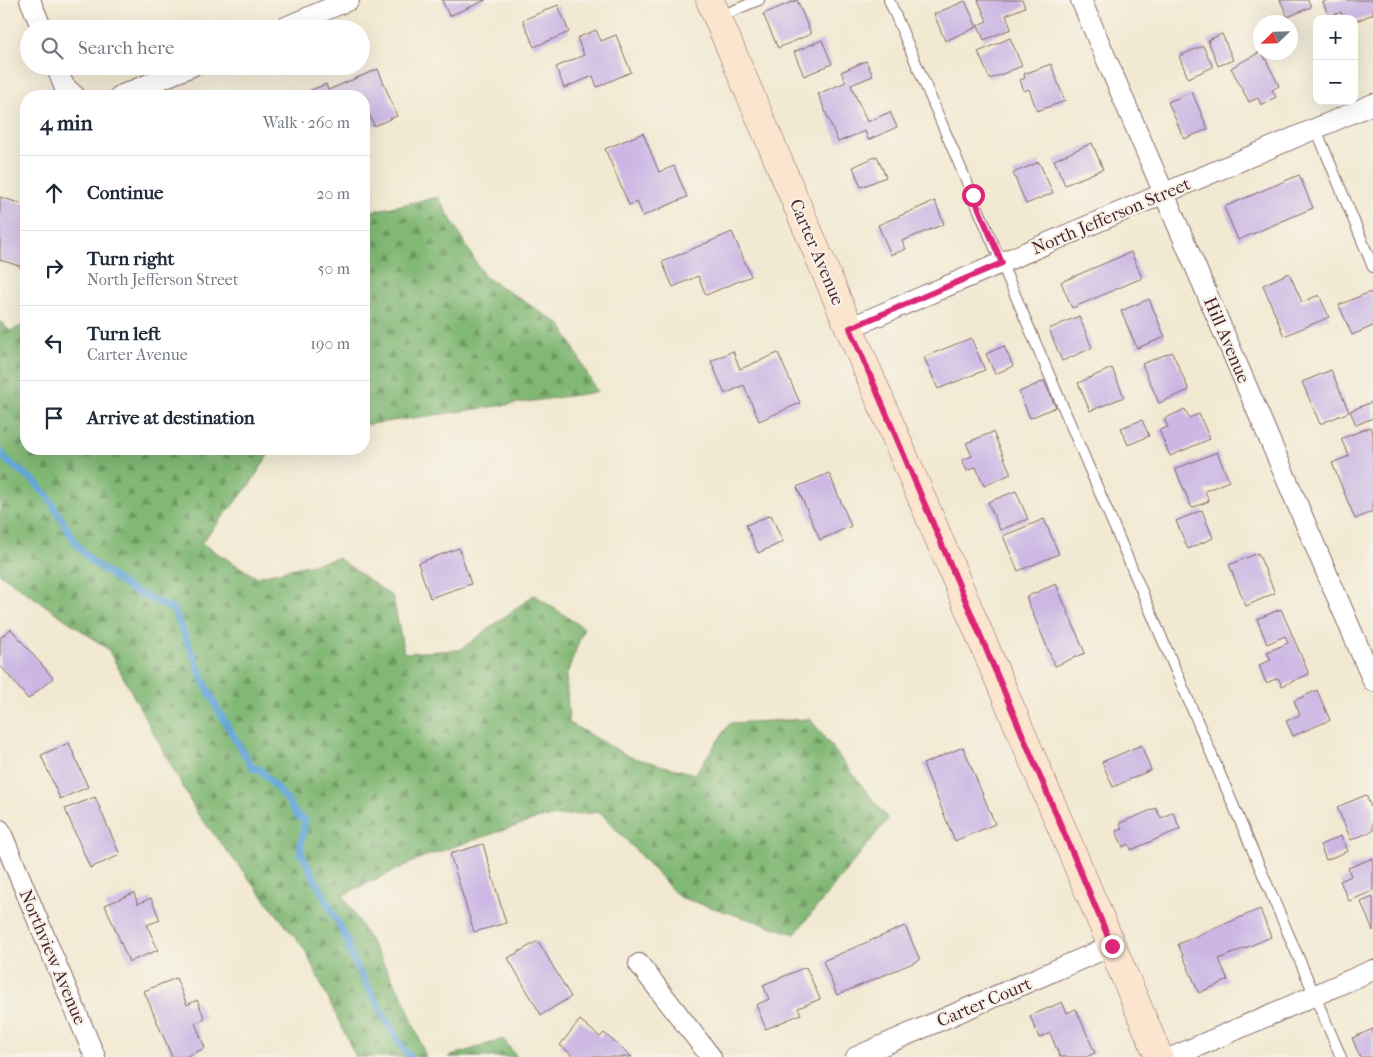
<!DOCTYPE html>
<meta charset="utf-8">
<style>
:root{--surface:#fff;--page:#f2f2f3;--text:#1f2937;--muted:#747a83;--line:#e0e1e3}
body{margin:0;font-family:"IM FELL French Canon",serif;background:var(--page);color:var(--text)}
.controls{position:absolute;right:15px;top:15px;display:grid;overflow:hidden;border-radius:10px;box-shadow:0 5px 20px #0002}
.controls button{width:45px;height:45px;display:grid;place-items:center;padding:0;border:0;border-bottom:1px solid var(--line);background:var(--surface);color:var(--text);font:25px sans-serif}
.compass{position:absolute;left:1253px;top:15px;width:45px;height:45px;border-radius:50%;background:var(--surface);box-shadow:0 5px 20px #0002;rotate:247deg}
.stop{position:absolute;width:15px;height:15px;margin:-11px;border:4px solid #db2777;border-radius:50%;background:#fff}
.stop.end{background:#db2777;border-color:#fff;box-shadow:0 1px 5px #0008}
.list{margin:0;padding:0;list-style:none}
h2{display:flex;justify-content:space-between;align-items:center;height:65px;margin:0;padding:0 20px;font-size:21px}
h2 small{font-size:16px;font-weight:400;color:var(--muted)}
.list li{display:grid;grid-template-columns:32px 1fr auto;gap:15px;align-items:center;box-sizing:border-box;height:75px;padding:0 20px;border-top:1px solid var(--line)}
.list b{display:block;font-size:19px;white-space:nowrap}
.list p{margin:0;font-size:16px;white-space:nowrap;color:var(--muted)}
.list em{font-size:16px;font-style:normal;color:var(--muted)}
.icon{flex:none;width:28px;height:28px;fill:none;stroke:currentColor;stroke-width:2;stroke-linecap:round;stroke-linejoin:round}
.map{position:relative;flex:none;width:1373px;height:1057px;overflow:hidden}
.search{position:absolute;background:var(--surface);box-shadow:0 5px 20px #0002;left:20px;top:20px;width:350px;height:55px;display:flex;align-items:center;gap:12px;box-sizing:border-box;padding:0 18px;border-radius:28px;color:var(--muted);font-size:19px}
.panel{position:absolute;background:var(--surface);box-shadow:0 5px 20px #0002;left:20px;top:90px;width:350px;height:365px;border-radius:20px}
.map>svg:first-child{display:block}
.forest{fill:url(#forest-firs);stroke:#666c50}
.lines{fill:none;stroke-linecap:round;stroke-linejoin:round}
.stream{stroke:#64a6d8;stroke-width:7}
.building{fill:#ccb7e4}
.lane-casing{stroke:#846665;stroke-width:12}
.street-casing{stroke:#846665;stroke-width:22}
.secondary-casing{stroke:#846665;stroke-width:29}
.lane{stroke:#fff;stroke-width:10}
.street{stroke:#fff;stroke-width:20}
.secondary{stroke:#fbe5cf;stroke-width:28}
.route{stroke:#db2777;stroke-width:6}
.labels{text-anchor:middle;stroke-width:4.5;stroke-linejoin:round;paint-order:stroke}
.street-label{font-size:18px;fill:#4a1f2b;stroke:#f7f3e8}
</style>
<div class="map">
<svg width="1373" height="1057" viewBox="0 0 1373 1057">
<defs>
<pattern id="forest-firs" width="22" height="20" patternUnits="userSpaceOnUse" patternTransform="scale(1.25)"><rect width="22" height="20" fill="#81b875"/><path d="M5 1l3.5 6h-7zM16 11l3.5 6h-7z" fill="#6c9560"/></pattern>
</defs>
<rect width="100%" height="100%" fill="#f7f3e8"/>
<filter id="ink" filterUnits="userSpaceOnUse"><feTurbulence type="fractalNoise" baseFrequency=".02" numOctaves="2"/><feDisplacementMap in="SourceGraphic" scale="10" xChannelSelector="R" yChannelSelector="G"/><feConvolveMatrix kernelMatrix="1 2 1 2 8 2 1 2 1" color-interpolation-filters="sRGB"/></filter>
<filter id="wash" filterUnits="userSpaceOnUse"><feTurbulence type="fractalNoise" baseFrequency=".0096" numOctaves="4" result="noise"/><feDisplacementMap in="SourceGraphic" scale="20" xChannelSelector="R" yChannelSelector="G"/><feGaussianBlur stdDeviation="1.12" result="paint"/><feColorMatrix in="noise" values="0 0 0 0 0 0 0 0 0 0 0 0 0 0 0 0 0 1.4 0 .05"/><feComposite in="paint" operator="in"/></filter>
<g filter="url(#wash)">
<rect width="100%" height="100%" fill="#f1e9d2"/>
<path class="forest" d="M 438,197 L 484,276 L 561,325 L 597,392 L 364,425 L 364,213 Z
M 0,321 L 10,331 L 26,324 L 26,449 L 272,449 L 249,486 L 201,543 L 256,577 L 338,558 L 393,597 L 404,653 L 460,650 L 534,595 L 584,628 L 566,676 L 569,723 L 630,757 L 695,774 L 730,723 L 810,719 L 888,819 L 795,934 L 679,897 L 600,812 L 540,818 L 423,857 L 343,895 L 403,997 L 426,1057 L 356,1057 L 305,950 L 197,813 L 108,649 L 0,574 Z
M 503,1039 L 517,1057 L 448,1057 Z"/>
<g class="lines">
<path class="stream" d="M 0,451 L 7,461 L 34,481 L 48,497 L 77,545 L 91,561 L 130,589 L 174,610 L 206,686 L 218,710 L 249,762 L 253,768 L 261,770 L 287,800 L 297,816 L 305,820 L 300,851 L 347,940 L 352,958 L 398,1041 L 410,1057"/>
</g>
<g id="blocks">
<path class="building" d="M 442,0 L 486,0 L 449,16 Z
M 797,0 L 811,34 L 778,48 L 763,14 Z
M 978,0 L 1022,0 L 1025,7 L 1006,15 L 1011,29 L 984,40 L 978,25 L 987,21 Z
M 1280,0 L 1308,0 L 1311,7 L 1288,17 Z
M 1328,0 L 1373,0 L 1373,14 L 1354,22 L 1354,19 L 1343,19 L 1341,12 L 1329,17 L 1323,2 Z
M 965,1 L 977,27 L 945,41 L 934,14 Z
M 558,5 L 569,32 L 534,47 L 523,20 Z
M 596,30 L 601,41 L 616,35 L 631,72 L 597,87 L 593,76 L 564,88 L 556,67 L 584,55 L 577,38 Z
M 1222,34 L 1233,60 L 1218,66 L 1208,40 Z
M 1010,38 L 1022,66 L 990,79 L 978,52 Z
M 822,40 L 832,64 L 804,76 L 794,52 Z
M 1203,46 L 1213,67 L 1188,78 L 1179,56 Z
M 1260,52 L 1262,52 L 1279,86 L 1272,90 L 1276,97 L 1261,105 L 1258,98 L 1249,102 L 1231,68 Z
M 866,61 L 873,76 L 851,85 L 867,122 L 890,112 L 897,127 L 868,140 L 865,131 L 838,142 L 818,94 L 846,82 L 841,72 Z
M 1051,64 L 1065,101 L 1037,111 L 1029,89 L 1024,91 L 1020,80 L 1025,78 L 1024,74 Z
M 378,69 L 397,116 L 374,126 L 369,114 L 364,116 L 364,96 L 311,96 L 309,91 L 326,84 L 328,90 Z
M 1192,92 L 1208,129 L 1184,139 L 1168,102 Z
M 643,133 L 659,172 L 674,166 L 687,197 L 643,216 L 637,202 L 629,205 L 605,149 Z
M 1092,143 L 1103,169 L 1065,185 L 1054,160 Z
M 877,156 L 886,177 L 861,187 L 853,167 Z
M 1039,162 L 1053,193 L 1026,204 L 1013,173 Z
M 1299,175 L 1313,208 L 1238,240 L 1224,207 Z
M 0,197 L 26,205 L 26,270 L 20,268 L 20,266 L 0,260 Z
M 935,201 L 944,224 L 902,241 L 906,249 L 891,255 L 878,225 Z
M 732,232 L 751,276 L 706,295 L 698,276 L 673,287 L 662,262 Z
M 1131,252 L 1142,278 L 1072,308 L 1061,282 Z
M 1289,273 L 1302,302 L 1319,295 L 1329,317 L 1284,336 L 1263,285 Z
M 1370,292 L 1373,298 L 1373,326 L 1352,335 L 1339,305 Z
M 1149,299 L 1165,337 L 1137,348 L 1121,311 Z
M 1079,316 L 1092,348 L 1062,361 L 1049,329 Z
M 971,338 L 985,370 L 938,389 L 924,357 Z
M 1004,346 L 1013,366 L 995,374 L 986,354 Z
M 733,351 L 740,369 L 778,353 L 800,403 L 759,421 L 744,385 L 725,394 L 711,361 Z
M 1172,352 L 1189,390 L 1159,403 L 1142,364 Z
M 1112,368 L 1124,397 L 1090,411 L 1078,383 Z
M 1331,370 L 1349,412 L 1320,424 L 1302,382 Z
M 1044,381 L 1056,407 L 1030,418 L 1019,392 Z
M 1372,402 L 1373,418 L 1356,425 L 1350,411 Z
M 1185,409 L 1189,418 L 1199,414 L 1210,439 L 1170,456 L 1159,430 L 1168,427 L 1164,419 Z
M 1142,420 L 1149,436 L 1128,445 L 1121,428 Z
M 1370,427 L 1373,434 L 1373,511 L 1355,519 L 1332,463 L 1349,456 L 1341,439 Z
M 993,432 L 1011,474 L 984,486 L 976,467 L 967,471 L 962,460 L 972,456 L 966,443 Z
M 1217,452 L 1229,481 L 1205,491 L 1209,501 L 1192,508 L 1175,469 Z
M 829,473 L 851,526 L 820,540 L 797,487 Z
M 1016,491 L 1028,519 L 1000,530 L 988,502 Z
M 1202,510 L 1213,538 L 1188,549 L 1176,521 Z
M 771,515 L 783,542 L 758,553 L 746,525 Z
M 1044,519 L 1059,554 L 1018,571 L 1003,536 Z
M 459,548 L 471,584 L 430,598 L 418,563 Z
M 1258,553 L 1275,593 L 1246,606 L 1229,565 Z
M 1056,584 L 1085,653 L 1055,666 L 1026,597 Z
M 1281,609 L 1309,674 L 1282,686 L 1278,678 L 1266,683 L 1259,665 L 1271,660 L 1267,652 L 1288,643 L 1285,636 L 1267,644 L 1257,619 Z
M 11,629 L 53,678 L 28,699 L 0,665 L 0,638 Z
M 1317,690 L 1330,720 L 1293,736 L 1286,721 L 1300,715 L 1294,701 Z
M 69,743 L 88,787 L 60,799 L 41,755 Z
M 1141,745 L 1151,770 L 1113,787 L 1102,762 Z
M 963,747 L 995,824 L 955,841 L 923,764 Z
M 1366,795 L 1373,812 L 1373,831 L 1351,840 L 1337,807 Z
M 95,797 L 120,855 L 90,868 L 65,809 Z
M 1156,808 L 1161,818 L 1173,812 L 1180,829 L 1131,850 L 1129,844 L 1123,847 L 1116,831 L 1122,829 L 1120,823 Z
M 1341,836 L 1348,851 L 1326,860 L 1320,845 Z
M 483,844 L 506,923 L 474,932 L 450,854 Z
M 1373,858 L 1373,891 L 1349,901 L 1340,881 L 1351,876 L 1348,868 Z
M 134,893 L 138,904 L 151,898 L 160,920 L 147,925 L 158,950 L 129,962 L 105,905 Z
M 1373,897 L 1373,931 L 1361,902 Z
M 1260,909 L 1271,937 L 1219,959 L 1228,980 L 1199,993 L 1178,944 Z
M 905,926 L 920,960 L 837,995 L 823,961 Z
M 538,941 L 571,997 L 541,1015 L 508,958 Z
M 806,967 L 820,999 L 798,1008 L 801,1014 L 766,1029 L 756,1005 L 769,999 L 763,985 Z
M 176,978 L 187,1005 L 197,1000 L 205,1019 L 195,1023 L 205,1048 L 185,1057 L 172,1057 L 144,991 Z
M 1062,1002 L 1067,1013 L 1076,1009 L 1095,1053 L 1086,1057 L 1060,1057 L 1050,1033 L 1039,1038 L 1030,1016 Z
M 580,1020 L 600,1037 L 604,1033 L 632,1057 L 574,1057 L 560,1045 Z
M 1373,1029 L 1373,1057 L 1360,1057 L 1352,1038 Z"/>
</g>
</g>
<g filter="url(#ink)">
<use href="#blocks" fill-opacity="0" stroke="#846665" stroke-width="1"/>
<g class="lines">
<g class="lane-casing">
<path id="lane" d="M 889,0 L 1341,1057
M 718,17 L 759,0
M 1316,129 L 1373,267"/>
</g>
<g class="street-casing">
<path id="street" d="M 30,0 L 42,29
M 1081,0 L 1373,681
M 281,29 L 349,0
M 56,66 L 64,86 L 75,96
M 120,96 L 192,66
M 849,328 L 1373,104
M 0,830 L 95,1057
M 639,964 L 711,1057
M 856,1057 L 1111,946
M 1173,1057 L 1373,970"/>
</g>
<g class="secondary-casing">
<path id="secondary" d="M 710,0 L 1159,1057"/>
</g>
<use href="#lane" class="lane"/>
<use href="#street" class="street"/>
<use href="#secondary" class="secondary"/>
</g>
</g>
<g class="lines" filter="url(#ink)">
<path class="route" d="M 973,195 L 1002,263 L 850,328 L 1112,946"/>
</g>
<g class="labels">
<g class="street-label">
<text transform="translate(1111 216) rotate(-23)" y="6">North Jefferson Street</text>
<text transform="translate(817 252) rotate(67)" y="6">Carter Avenue</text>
<text transform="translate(1227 340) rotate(67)" y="6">Hill Avenue</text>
<text transform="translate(53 957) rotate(67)" y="6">Northview Avenue</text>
<text transform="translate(984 1002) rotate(-23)" y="6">Carter Court</text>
</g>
</g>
</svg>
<div class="controls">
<button>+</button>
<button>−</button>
</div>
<svg class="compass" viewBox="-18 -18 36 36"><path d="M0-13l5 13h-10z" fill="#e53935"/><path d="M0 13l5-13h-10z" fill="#747a83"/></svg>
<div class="stop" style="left:973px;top:195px"></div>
<div class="stop end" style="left:1112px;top:946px"></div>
<div class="search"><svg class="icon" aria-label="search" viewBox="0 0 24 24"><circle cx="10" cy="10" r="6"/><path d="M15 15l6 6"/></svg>Search here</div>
<section class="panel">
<h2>4 min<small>Walk · 260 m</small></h2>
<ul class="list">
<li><svg class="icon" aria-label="ahead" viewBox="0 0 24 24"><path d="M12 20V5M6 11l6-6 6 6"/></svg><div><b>Continue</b></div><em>20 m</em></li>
<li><svg class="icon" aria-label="right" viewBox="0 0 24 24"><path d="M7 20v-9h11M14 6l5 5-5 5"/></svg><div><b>Turn right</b><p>North Jefferson Street</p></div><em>50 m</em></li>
<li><svg class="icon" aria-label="left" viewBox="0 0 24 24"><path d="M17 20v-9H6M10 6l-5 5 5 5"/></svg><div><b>Turn left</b><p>Carter Avenue</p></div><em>190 m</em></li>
<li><svg class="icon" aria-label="arrive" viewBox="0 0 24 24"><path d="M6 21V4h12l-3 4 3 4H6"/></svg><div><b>Arrive at destination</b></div></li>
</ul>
</section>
</div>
